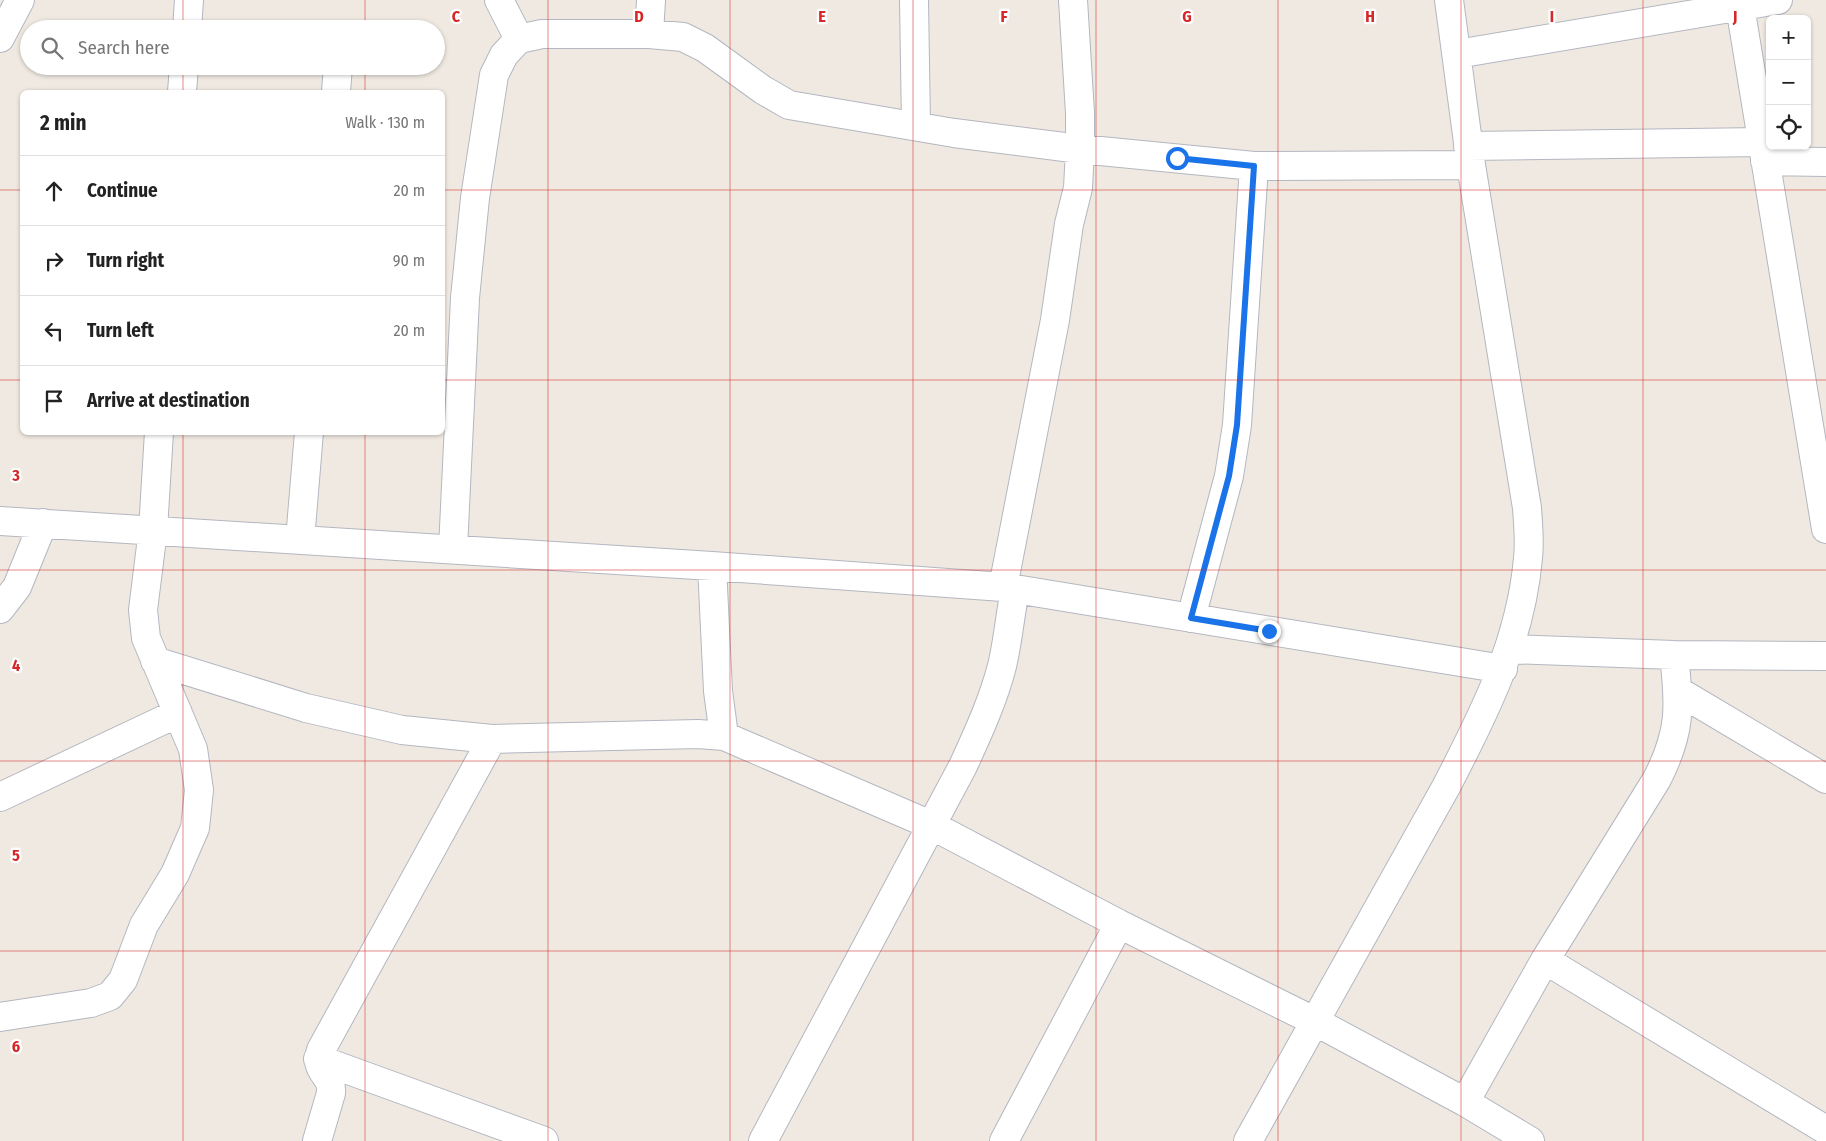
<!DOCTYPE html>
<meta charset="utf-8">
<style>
:root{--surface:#fff;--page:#f2f2f2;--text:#222;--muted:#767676;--line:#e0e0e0}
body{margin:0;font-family:"Fira Sans Condensed",sans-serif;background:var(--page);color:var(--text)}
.controls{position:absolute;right:15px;top:15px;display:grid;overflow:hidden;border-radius:8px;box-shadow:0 1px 4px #0004}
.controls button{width:45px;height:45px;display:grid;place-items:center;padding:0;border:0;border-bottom:1px solid var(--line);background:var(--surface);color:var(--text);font:25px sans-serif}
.stop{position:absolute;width:15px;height:15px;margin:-11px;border:4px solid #1a73e8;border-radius:50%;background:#fff}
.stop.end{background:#1a73e8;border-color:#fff;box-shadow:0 1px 5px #0008}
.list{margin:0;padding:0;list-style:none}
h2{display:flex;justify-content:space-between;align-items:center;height:65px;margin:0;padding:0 20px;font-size:21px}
h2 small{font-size:16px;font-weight:400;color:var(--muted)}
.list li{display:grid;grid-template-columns:32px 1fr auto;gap:15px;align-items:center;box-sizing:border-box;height:70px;padding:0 20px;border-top:1px solid var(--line)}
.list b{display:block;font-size:19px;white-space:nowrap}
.list em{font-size:16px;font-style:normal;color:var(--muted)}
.icon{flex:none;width:28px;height:28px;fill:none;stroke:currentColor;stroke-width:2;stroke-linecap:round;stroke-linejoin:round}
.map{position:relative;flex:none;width:1826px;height:1141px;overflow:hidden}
.search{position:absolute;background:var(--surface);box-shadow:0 1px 4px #0004;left:20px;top:20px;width:425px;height:55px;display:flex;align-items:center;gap:12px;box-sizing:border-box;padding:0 18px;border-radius:28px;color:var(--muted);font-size:19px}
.panel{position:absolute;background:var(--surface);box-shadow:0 1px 4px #0004;left:20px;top:90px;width:425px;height:345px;border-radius:8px}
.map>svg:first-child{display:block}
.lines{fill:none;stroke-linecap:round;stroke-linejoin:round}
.street-casing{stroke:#b4b7c1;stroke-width:30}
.street{stroke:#fff;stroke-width:28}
.route{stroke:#1a73e8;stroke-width:6}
.grid{fill:none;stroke:#d62828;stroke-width:1;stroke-opacity:0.55}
.grid-label{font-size:16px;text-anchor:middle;font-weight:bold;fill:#d62828;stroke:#fff;stroke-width:4.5;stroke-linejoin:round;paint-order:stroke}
</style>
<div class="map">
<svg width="1826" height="1141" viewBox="0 0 1826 1141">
<rect width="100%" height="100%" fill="#efe9e1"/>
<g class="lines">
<g class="street-casing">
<path id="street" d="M 499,0 L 519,39
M 914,0 L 916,126
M 1739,0 L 1826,529
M 187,29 L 189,0
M 649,34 L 651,0
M 0,38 L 20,0
M 1457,54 L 1778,0
M 182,92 L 184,66
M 336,92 L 338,66
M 1468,146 L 1762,142
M 1765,161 L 1826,162
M 0,521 L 712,566 L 1003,587 L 1503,669
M 300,540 L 309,432
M 453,549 L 465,298 L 475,198 L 494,75 L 504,55 L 519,39 L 542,34 L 649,34 L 683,37 L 705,48 L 763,90 L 789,105 L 954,133 L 1080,149 L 1254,166 L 1471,165
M 712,566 L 718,691 L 724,736
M 1003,587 L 1055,320 L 1069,224 L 1078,188 L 1080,149 L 1080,113 L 1073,0
M 0,609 L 17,587 L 43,523
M 1191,618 L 1229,476 L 1237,425 L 1254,166
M 1509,649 L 1674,655 L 1826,656
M 155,661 L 306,708 L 402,730 L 492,739 L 698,734 L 724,736 L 931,825 L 1119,924 L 1316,1022 L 1465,1102 L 1530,1141
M 1678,691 L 1826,779
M 0,797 L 178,713
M 1545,960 L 1826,1130
M 0,1017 L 91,1003 L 110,996 L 123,980 L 144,925 L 175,874 L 195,828 L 199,790 L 193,749 L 146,638 L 143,610 L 153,530 L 159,432
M 318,1059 L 544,1141
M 1465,1102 L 1545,960 L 1657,779 C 1681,732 1680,707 1674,655
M 317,1141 L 331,1093 C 333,1073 313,1073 321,1050 L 492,739
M 763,1141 L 963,766 C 978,733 993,701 1002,666 C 1008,641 1010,615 1015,590
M 1004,1141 L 1119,924
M 1248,1141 L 1446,787 C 1484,714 1521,641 1528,558 C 1530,542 1528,524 1527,508 L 1471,165 L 1449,0"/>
</g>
<use href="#street" class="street"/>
</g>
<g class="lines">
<path class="route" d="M 1177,158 L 1254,166 L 1237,425 L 1229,476 L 1191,618 L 1269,631"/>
</g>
<path class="grid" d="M 183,0 L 183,29M 365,0 L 365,29M 548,0 L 548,1141M 730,0 L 730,1141M 913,0 L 913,1141M 1096,0 L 1096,1141M 1278,0 L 1278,1141M 1461,0 L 1461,1141M 1643,0 L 1643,1141M 183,66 L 183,92M 365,66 L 365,92M 0,190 L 22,190M 442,190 L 1826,190M 0,380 L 22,380M 442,380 L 1826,380M 183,432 L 183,1141M 365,432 L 365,1141M 0,570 L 1826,570M 0,761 L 1826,761M 0,951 L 1826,951"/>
<g class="grid-label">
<text x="456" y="22">C</text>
<text x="639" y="22">D</text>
<text x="822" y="22">E</text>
<text x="1004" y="22">F</text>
<text x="1187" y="22">G</text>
<text x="1370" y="22">H</text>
<text x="1552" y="22">I</text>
<text x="1735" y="22">J</text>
<text x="16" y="481">3</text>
<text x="16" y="671">4</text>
<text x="16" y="861">5</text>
<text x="16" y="1052">6</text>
</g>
</svg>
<div class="controls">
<button>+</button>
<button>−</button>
<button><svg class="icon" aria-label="locate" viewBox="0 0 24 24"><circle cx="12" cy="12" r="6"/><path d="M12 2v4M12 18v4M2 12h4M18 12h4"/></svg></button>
</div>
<div class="stop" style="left:1177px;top:158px"></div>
<div class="stop end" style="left:1269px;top:631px"></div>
<div class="search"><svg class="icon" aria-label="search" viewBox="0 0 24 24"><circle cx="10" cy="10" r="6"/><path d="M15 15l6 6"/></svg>Search here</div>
<section class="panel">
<h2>2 min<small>Walk · 130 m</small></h2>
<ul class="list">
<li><svg class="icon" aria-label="ahead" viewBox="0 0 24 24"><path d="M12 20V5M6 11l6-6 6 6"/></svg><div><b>Continue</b></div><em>20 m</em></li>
<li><svg class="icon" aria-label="right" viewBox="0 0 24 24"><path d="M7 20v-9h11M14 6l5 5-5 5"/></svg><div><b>Turn right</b></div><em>90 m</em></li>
<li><svg class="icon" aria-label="left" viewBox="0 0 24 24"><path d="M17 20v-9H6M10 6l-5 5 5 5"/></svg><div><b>Turn left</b></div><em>20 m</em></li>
<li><svg class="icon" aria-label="arrive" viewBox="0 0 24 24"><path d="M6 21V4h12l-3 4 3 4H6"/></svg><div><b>Arrive at destination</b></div></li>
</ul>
</section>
</div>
